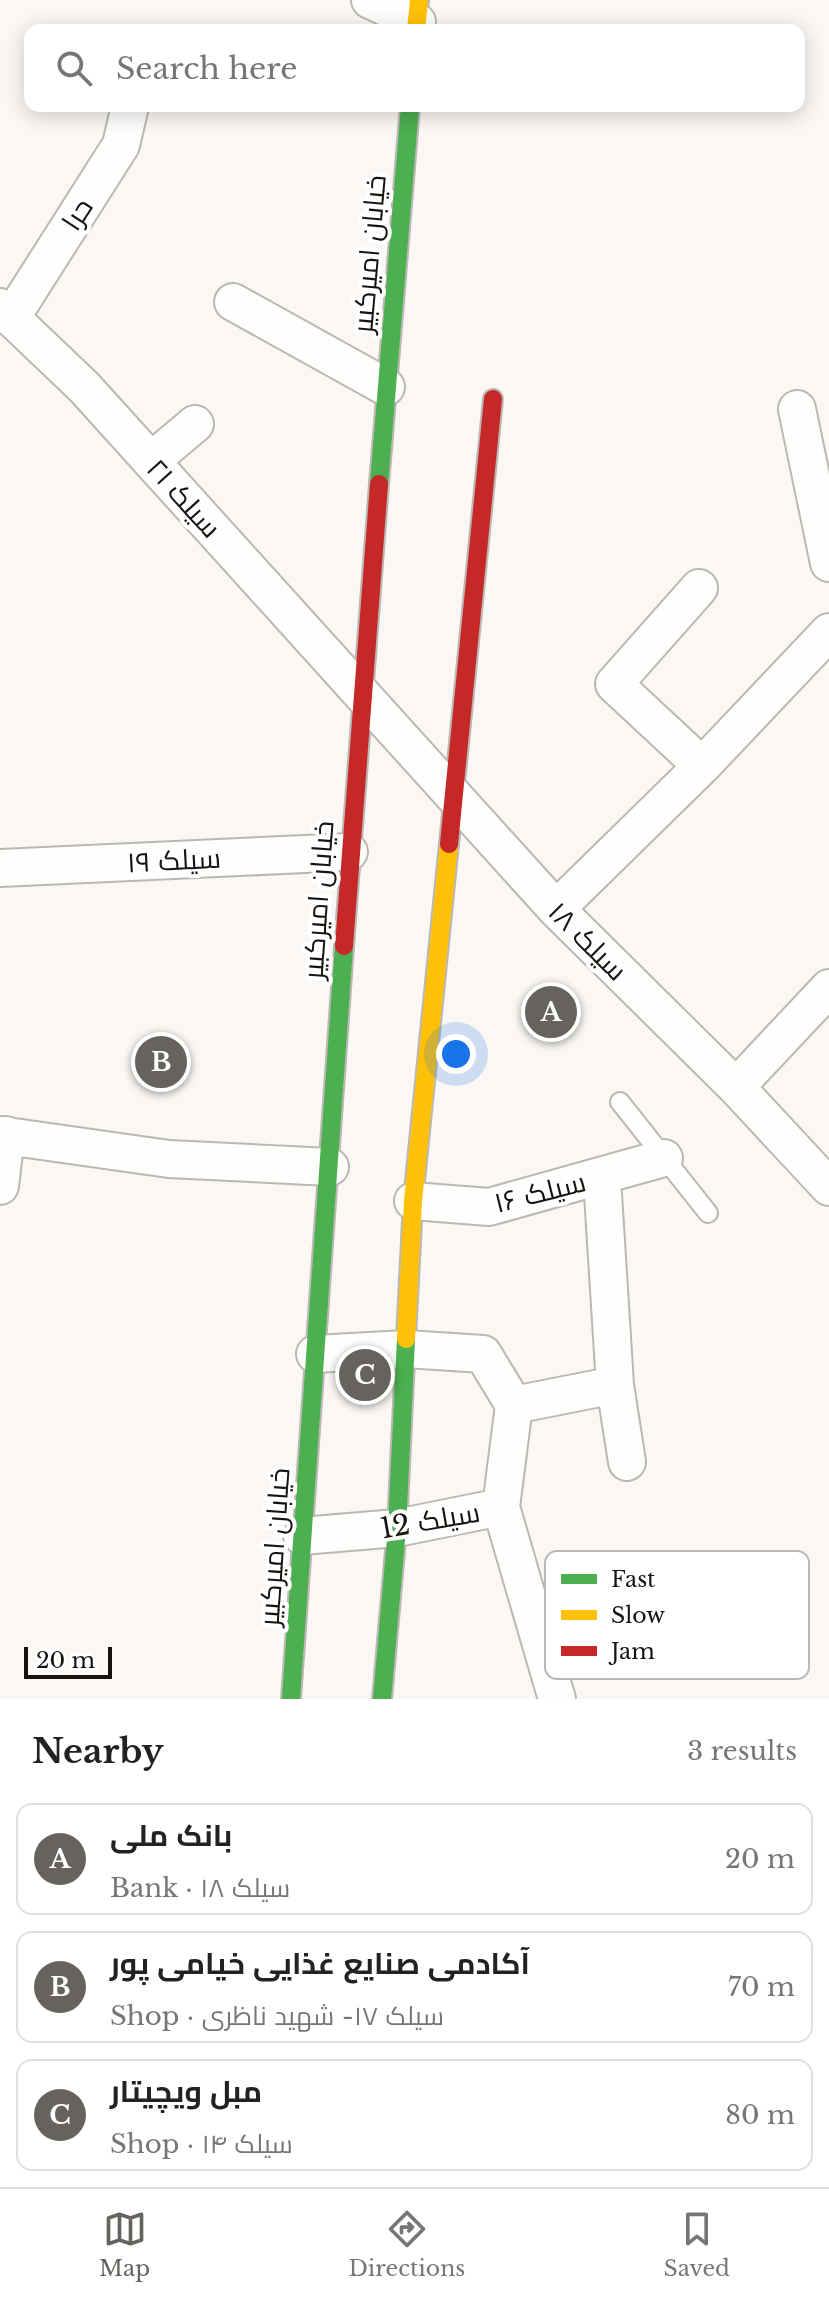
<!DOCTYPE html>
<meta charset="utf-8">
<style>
:root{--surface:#fff;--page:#f2f2f2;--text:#222;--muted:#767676;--line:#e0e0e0;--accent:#66635f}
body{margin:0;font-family:"Libre Baskerville",Cairo,serif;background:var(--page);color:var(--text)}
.scale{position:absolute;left:24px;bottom:20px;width:88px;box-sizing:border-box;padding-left:8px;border:4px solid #17140f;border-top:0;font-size:22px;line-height:28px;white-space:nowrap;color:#17140f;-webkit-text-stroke:6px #fff;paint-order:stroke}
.you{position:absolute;left:456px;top:1054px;width:28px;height:28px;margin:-20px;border:6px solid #fff;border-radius:50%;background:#1a73e8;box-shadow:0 0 0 12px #1a73e833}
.badge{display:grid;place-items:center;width:52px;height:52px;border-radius:50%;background:var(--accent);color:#fff;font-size:26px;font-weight:700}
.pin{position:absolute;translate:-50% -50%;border:4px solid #fff;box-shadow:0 2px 8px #0006}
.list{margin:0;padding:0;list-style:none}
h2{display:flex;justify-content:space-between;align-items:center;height:104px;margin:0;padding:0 32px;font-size:34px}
h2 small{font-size:26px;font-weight:400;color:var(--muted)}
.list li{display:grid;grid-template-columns:52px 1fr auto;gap:24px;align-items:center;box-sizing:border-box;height:112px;margin:0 16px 16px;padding:0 16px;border:2px solid var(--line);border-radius:16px}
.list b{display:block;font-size:30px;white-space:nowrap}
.list p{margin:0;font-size:26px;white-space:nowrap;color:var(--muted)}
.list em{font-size:26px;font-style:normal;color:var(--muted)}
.icon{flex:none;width:44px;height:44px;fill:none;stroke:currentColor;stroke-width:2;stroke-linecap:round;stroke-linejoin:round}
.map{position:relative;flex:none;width:829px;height:1699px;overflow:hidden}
.search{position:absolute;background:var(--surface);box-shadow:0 4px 20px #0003;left:24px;right:24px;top:24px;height:88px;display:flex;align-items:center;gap:20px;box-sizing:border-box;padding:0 28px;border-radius:16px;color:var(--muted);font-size:30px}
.sheet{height:488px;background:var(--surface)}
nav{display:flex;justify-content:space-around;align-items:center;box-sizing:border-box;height:112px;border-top:2px solid var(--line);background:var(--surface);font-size:22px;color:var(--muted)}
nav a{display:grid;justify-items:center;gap:4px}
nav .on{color:var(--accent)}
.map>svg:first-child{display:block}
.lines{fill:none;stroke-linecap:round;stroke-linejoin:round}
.lane-casing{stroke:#bbb8b4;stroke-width:22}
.street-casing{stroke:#bbb8b4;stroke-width:40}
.fast-casing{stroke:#bbb8b4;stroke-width:22}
.slow-casing{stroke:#bbb8b4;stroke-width:22}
.jam-casing{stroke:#bbb8b4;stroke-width:22}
.lane{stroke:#fefefd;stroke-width:18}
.street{stroke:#fefefd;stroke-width:36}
.fast{stroke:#4caf50;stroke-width:18}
.slow{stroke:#ffc107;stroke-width:18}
.jam{stroke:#c62828;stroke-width:18}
.labels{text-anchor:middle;stroke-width:8;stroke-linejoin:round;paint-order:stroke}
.street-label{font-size:28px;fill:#17140f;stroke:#fff}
.key{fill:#fff;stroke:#b9b8b7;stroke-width:2}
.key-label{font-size:22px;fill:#17140f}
</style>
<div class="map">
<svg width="829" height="1699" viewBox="0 0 829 1699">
<rect width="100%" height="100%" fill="#faf7f4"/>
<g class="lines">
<g class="lane-casing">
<path id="lane" d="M 620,1102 L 708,1213"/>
</g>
<g class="street-casing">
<path id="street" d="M 370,0 L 417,22
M 233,302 L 386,387
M 0,307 L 84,387 L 556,909 L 736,1087 L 829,1187
M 11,318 L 121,145 L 130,106
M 797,409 L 829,563
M 151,461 L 195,424
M 699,588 L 614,684 L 702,766
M 0,868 L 349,852
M 556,909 L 702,766 L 829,632
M 736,1087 L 829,988
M 0,1135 L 169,1159 L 330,1167
M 0,1186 L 6,1135
M 413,1201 L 489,1207 L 664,1158
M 315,1354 L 406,1349 L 483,1354 L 514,1405
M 615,1385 L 627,1462
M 501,1507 L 514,1405 L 615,1385 L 603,1194
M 302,1536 L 397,1528 L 501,1507 L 557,1699"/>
</g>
<g class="fast-casing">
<path id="fast" d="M 379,484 L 410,106
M 291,1699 L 344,946
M 382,1699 L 397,1528 L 406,1339"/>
</g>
<g class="slow-casing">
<path id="slow" d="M 416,30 L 419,0
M 406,1339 L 413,1201 L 449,844"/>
</g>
<g class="jam-casing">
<path id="jam" d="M 449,844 L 493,399
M 344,946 L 379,484"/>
</g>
<use href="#lane" class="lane"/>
<use href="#street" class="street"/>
<use href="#fast" class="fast"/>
<use href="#slow" class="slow"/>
<use href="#jam" class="jam"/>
</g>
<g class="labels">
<g class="street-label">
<text transform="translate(77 214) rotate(-57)" y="10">حرا</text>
<text transform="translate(369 254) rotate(-85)" y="10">خیابان امیرکبیر</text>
<text transform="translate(184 498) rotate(48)" y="10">سیلک ۲۱</text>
<text transform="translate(174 860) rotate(-3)" y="10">سیلک ۱۹</text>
<text transform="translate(318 900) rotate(-86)" y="10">خیابان امیرکبیر</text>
<text transform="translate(588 941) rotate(45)" y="10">سیلک ۱۸</text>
<text transform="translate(540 1192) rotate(-14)" y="10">سیلک ۱۶</text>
<text transform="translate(430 1520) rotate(-10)" y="10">سیلک 12</text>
<text transform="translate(274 1547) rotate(-86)" y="10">خیابان امیرکبیر</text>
</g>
</g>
<rect x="545" y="1551" width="264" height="128" rx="12" class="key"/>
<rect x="561" y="1574" width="36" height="10" fill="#4caf50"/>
<rect x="561" y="1610" width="36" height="10" fill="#ffc107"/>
<rect x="561" y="1646" width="36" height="10" fill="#c62828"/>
<g class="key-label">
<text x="611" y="1587">Fast</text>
<text x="611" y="1623">Slow</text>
<text x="611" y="1659">Jam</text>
</g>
</svg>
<div class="scale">20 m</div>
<div class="you"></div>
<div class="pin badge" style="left:551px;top:1012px">A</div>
<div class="pin badge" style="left:161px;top:1062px">B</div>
<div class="pin badge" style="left:365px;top:1375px">C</div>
<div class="search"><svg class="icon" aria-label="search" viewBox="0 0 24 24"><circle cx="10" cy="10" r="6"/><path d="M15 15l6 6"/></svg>Search here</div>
</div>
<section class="sheet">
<h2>Nearby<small>3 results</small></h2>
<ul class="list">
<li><span class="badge">A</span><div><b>بانک ملی</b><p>Bank · سیلک ۱۸</p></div><em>20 m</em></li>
<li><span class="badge">B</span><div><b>آکادمی صنایع غذایی خیامی پور</b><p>Shop · سیلک ۱۷- شهید ناظری</p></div><em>70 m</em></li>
<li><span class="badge">C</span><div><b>مبل ویچیتار</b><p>Shop · سیلک ۱۴</p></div><em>80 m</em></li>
</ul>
</section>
<nav>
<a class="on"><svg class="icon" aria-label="map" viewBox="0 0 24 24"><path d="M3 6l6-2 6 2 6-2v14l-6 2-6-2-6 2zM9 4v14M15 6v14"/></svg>Map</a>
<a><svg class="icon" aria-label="directions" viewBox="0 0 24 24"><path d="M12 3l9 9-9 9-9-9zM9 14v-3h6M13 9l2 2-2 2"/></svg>Directions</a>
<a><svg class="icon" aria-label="saved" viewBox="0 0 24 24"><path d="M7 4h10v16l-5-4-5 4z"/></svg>Saved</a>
</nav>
